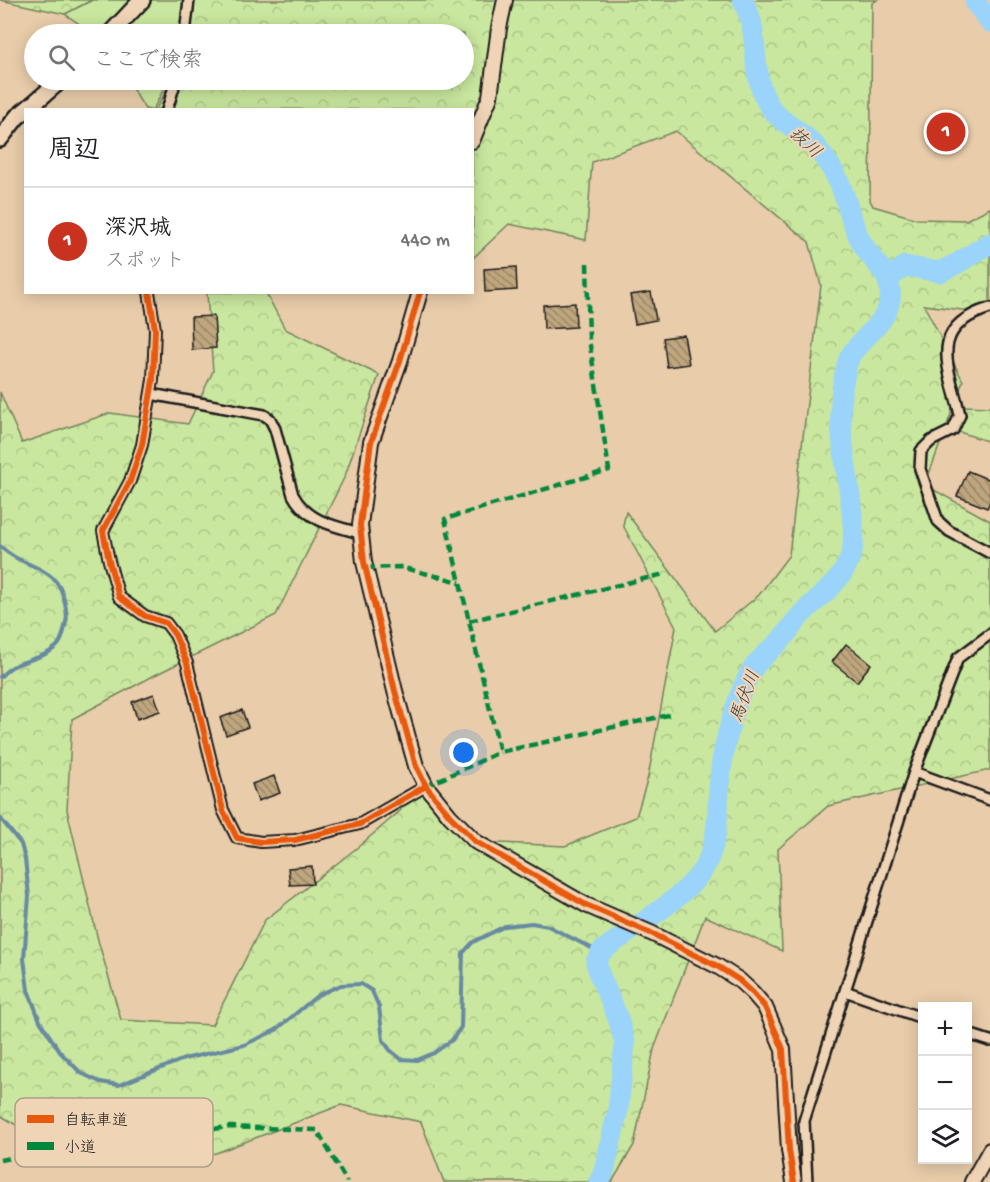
<!DOCTYPE html>
<html lang="ja">
<meta charset="utf-8">
<style>
:root{--surface:#fff;--page:#f2f2f2;--text:#202124;--muted:#757577;--line:#e0e0e0;--accent:#c8321e}
body{margin:0;font-family:"Gochi Hand","Klee One",sans-serif;background:var(--page);color:var(--text)}
.controls{position:absolute;right:18px;bottom:18px;display:grid;overflow:hidden;border-radius:0px;box-shadow:0 3px 15px #0003}
.controls button{width:54px;height:54px;display:grid;place-items:center;padding:0;border:0;border-bottom:2px solid var(--line);background:var(--surface);color:var(--text);font:30px sans-serif}
.you{position:absolute;left:464px;top:753px;width:21px;height:21px;margin:-15px;border:4px solid #fff;border-radius:50%;background:#1a73e8;box-shadow:0 0 0 9px #1a73e833}
.badge{display:grid;place-items:center;width:39px;height:39px;border-radius:50%;background:var(--accent);color:#fff;font-size:20px;font-weight:700}
.pin{position:absolute;translate:-50% -50%;border:3px solid #fff;box-shadow:0 2px 6px #0006}
.list{margin:0;padding:0;list-style:none}
h2{display:flex;justify-content:space-between;align-items:center;height:78px;margin:0;padding:0 24px;font-size:26px}
h2 small{font-size:20px;font-weight:400;color:var(--muted)}
.list li{display:grid;grid-template-columns:39px 1fr auto;gap:18px;align-items:center;box-sizing:border-box;height:108px;padding:0 24px;border-top:2px solid var(--line)}
.list b{display:block;font-size:22px;white-space:nowrap}
.list p{margin:0;font-size:20px;white-space:nowrap;color:var(--muted)}
.list em{font-size:20px;font-style:normal;color:var(--muted)}
.icon{flex:none;width:33px;height:33px;fill:none;stroke:currentColor;stroke-width:2;stroke-linecap:round;stroke-linejoin:round}
.map{position:relative;flex:none;width:990px;height:1182px;overflow:hidden}
.search{position:absolute;background:var(--surface);box-shadow:0 3px 15px #0003;left:24px;top:24px;width:450px;height:66px;display:flex;align-items:center;gap:15px;box-sizing:border-box;padding:0 21px;border-radius:33px;color:var(--muted);font-size:22px}
.panel{position:absolute;background:var(--surface);box-shadow:0 3px 15px #0003;left:24px;top:108px;width:450px;height:186px;border-radius:0px}
.map>svg:first-child{display:block}
.grass{fill:#c9e79e;stroke:#72825d;stroke-width:1.5}
.forest{fill:url(#forest-crowns);stroke:#72825d;stroke-width:1.5}
.lines{fill:none;stroke-linecap:round;stroke-linejoin:round}
.stream{stroke:#688aa1;stroke-width:4}
.river{stroke:#9bd4fa;stroke-width:21}
.building{fill:url(#building-back-hatch);stroke:#1c1c1c;stroke-width:1.5}
.street-casing{stroke:#1c1c1c;stroke-width:14}
.secondary-casing{stroke:#1c1c1c;stroke-width:18}
.primary-casing{stroke:#1c1c1c;stroke-width:20}
.street{stroke:#f0d4b6;stroke-width:9}
.secondary{stroke:#f0d4b6;stroke-width:14}
.primary{stroke:#f0d4b6;stroke-width:15}
.quiet{stroke:#00873e;stroke-width:4.5;stroke-dasharray:9 4.5;stroke-linecap:butt}
.cycleway-casing{stroke:#f0d4b6;stroke-width:10}
.cycleway{stroke:#e8590c;stroke-width:6}
.labels{text-anchor:middle;stroke-width:4.5;stroke-linejoin:round;paint-order:stroke}
.water-label{font-size:18px;font-style:italic;fill:#354148;stroke:#f0d4b6}
.key{fill:#f0d4b6;stroke:#b09d88;stroke-width:1.5}
.key-label{font-size:16px;fill:#1c1c1c}
</style>
<div class="map">
<svg width="990" height="1182" viewBox="0 0 990 1182">
<defs>
<pattern id="forest-crowns" width="20" height="18" patternUnits="userSpaceOnUse" patternTransform="scale(1.5)"><rect width="20" height="18" fill="#c9e79e"/><path d="M2 6a3 3 0 1 1 6 0M12 15a3 3 0 1 1 6 0" fill="none" stroke="#acc688"/></pattern>
<pattern id="building-back-hatch" width="6" height="6" patternUnits="userSpaceOnUse" patternTransform="scale(1.5)"><rect width="6" height="6" fill="#bfa67e"/><path d="M-1 5l2 2M0 0l6 6M5-1l2 2" fill="none" stroke="#9a8666"/></pattern>
</defs>
<rect width="100%" height="100%" fill="#e9cdaa"/>
<filter id="ink" filterUnits="userSpaceOnUse"><feTurbulence type="fractalNoise" baseFrequency=".0167" numOctaves="2"/><feDisplacementMap in="SourceGraphic" scale="12" xChannelSelector="R" yChannelSelector="G"/><feConvolveMatrix kernelMatrix="1 2 1 2 8 2 1 2 1" color-interpolation-filters="sRGB"/></filter>
<g filter="url(#ink)">
<path class="grass" d="M 92,0 L 184,0 L 179,34 L 94,34 L 65,14 Z
M 127,80 L 168,80 L 153,110 L 145,109 Z"/>
<path class="forest" d="M 0,0 L 92,0 L 65,14 Z
M 186,0 L 877,0 L 872,3 L 870,200 L 873,206 L 917,219 L 966,220 L 990,208 L 990,310 L 977,312 L 924,305 L 963,381 L 925,485 L 990,521 L 990,770 L 828,806 L 778,849 L 782,951 L 705,916 L 654,1049 L 634,1145 L 612,1182 L 444,1182 L 421,1122 L 341,1105 L 216,1153 L 117,1164 L 39,1139 L 0,1115 L 0,392 L 22,443 L 110,413 L 188,424 L 213,371 L 207,294 L 208,292 L 266,293 L 285,329 L 379,375 L 345,476 L 276,615 L 155,675 L 72,719 L 67,810 L 98,940 L 121,1020 L 212,1025 L 265,920 L 358,847 L 400,811 L 418,784 L 476,842 L 565,846 L 636,817 L 648,777 L 676,627 L 623,525 L 626,512 L 715,631 L 759,595 L 789,555 L 821,285 L 809,242 L 676,131 L 592,162 L 586,240 L 509,224 L 473,258 L 472,110 L 156,109 L 172,80 L 464,80 L 464,34 L 184,34 Z
M 963,406 L 990,407 L 990,442 L 953,430 Z"/>
<g class="lines">
<path class="stream" d="M 0,546 C 23,570 59,563 65,604 C 66,610 68,616 66,622 C 64,630 63,641 56,647 C 44,658 28,659 14,666 C 9,668 4,673 0,677
M 0,818 L 21,844 L 25,859 L 29,896 L 24,959 L 28,990 L 40,1021 L 60,1052 L 81,1073 L 100,1082 L 119,1085 L 184,1059 L 244,1045 L 276,1030 L 318,995 L 341,985 L 361,984 L 372,991 L 379,1007 L 383,1040 L 390,1050 L 401,1059 L 417,1060 L 434,1053 L 452,1040 L 461,1027 L 463,953 L 473,942 L 505,926 L 532,923 L 548,926 L 601,953"/>
<path class="river" d="M 975,0 L 976,4 L 990,22
M 888,279 L 905,266 L 940,272 L 958,263 L 990,243
M 599,1182 L 604,1172 L 618,1110 L 625,1043 L 618,1018 L 600,976 L 596,962 L 602,951 C 631,929 682,900 702,871 C 722,841 716,803 721,769 C 724,742 737,697 750,673 C 758,659 769,652 780,641 C 788,633 793,623 801,615 C 822,593 848,579 853,546 C 855,529 852,512 850,496 C 845,456 835,413 845,374 C 846,367 848,359 852,353 C 867,333 894,317 890,289 C 888,273 876,264 867,251 C 853,231 849,207 840,184 C 834,171 825,158 816,147 C 802,130 778,123 767,102 C 754,79 757,52 752,26 C 751,17 746,8 743,0"/>
</g>
<path class="building" d="M 516,267 L 517,290 L 485,292 L 484,269 Z
M 651,292 L 656,320 L 635,324 L 630,295 Z
M 575,303 L 576,327 L 544,329 L 543,305 Z
M 214,316 L 216,348 L 192,350 L 191,317 Z
M 684,335 L 689,364 L 667,367 L 663,338 Z
M 968,471 L 990,480 L 990,502 L 987,508 L 957,496 Z
M 846,644 L 871,664 L 857,682 L 832,662 Z
M 154,694 L 160,711 L 137,719 L 132,702 Z
M 242,710 L 248,727 L 226,735 L 220,718 Z
M 274,776 L 280,793 L 258,801 L 252,784 Z
M 312,866 L 313,884 L 290,885 L 288,868 Z"/>
<g class="lines">
<g class="street-casing">
<path id="street" d="M 185,34 L 189,0
M 167,110 L 176,80
M 149,292 L 155,329 L 153,380 L 142,445 L 130,481 L 103,531 L 109,561 L 119,597 L 145,616 L 166,623 L 175,635 L 187,663 L 223,810 L 237,838 L 261,842 L 295,840 L 360,824 L 426,786
M 990,308 C 926,327 949,367 960,415 L 953,430 L 931,441 L 921,451 L 920,469 L 938,521 L 949,531 L 990,553
M 151,394 L 264,415 L 270,419 L 275,429 L 293,495 C 307,521 333,526 360,533
M 914,772 L 990,800
M 845,991 L 922,1018
M 968,1034 L 990,1041
M 807,1182 L 804,1121 L 914,772 L 958,658 L 990,634"/>
</g>
<g class="secondary-casing">
<path id="secondary" d="M 472,141 L 490,97 L 499,28 L 505,0
M 420,292 L 400,361 L 371,442 L 360,525 L 364,562 L 395,691 L 416,766 L 426,786 L 450,816 L 476,842 L 586,905 L 653,934 L 717,966 L 739,980 L 753,993 L 765,1007 L 783,1049 L 789,1150 L 794,1182
M 972,1182 L 990,1150"/>
</g>
<g class="primary-casing">
<path id="primary" d="M 110,34 L 142,0
M 26,110 L 61,80
M 0,139 L 17,117 L 26,110"/>
</g>
<use href="#street" class="street"/>
<use href="#secondary" class="secondary"/>
<use href="#primary" class="primary"/>
<path class="quiet" d="M 587,263 L 589,339 L 609,470 L 445,519 L 500,752 L 673,714
M 366,568 L 400,567 L 460,582
M 469,621 L 664,574
M 426,786 L 500,752
M 0,1160 L 60,1148 L 229,1127 L 317,1130 L 347,1182"/>
<g class="cycleway-casing">
<path id="cycleway" d="M 149,292 L 155,329 L 153,380 L 142,445 L 130,481 L 103,531 L 109,561 L 119,597 L 145,616 L 166,623 L 175,635 L 187,663 L 223,810 L 237,838 L 261,842 L 295,840 L 360,824 L 426,786
M 420,292 L 400,361 L 371,442 L 360,525 L 364,562 L 395,691 L 416,766 L 426,786 L 450,816 L 476,842 L 586,905 L 653,934 L 717,966 L 739,980 L 753,993 L 765,1007 L 783,1049 L 789,1150 L 794,1182"/>
</g>
<use href="#cycleway" class="cycleway"/>
</g>
</g>
<g class="labels">
<g class="water-label">
<text transform="translate(806 142) rotate(43)" y="6">抜川</text>
<text transform="translate(744 696) rotate(-69)" y="6">馬伏川</text>
</g>
</g>
<rect x="15" y="1098" width="198" height="69" rx="9" class="key"/>
<rect x="27" y="1115" width="27" height="8" fill="#e8590c"/>
<rect x="27" y="1142" width="27" height="8" fill="#00873e"/>
<g class="key-label">
<text x="64" y="1125">自転車道</text>
<text x="64" y="1152">小道</text>
</g>
</svg>
<div class="controls">
<button>+</button>
<button>−</button>
<button><svg class="icon" aria-label="layers" viewBox="0 0 24 24"><path d="M12 4l9 5-9 5-9-5zM3 14l9 5 9-5"/></svg></button>
</div>
<div class="you"></div>
<div class="pin badge" style="left:946px;top:132px">1</div>
<div class="search"><svg class="icon" aria-label="search" viewBox="0 0 24 24"><circle cx="10" cy="10" r="6"/><path d="M15 15l6 6"/></svg>ここで検索</div>
<section class="panel">
<h2>周辺<small></small></h2>
<ul class="list">
<li><span class="badge">1</span><div><b>深沢城</b><p>スポット</p></div><em>440 m</em></li>
</ul>
</section>
</div>
